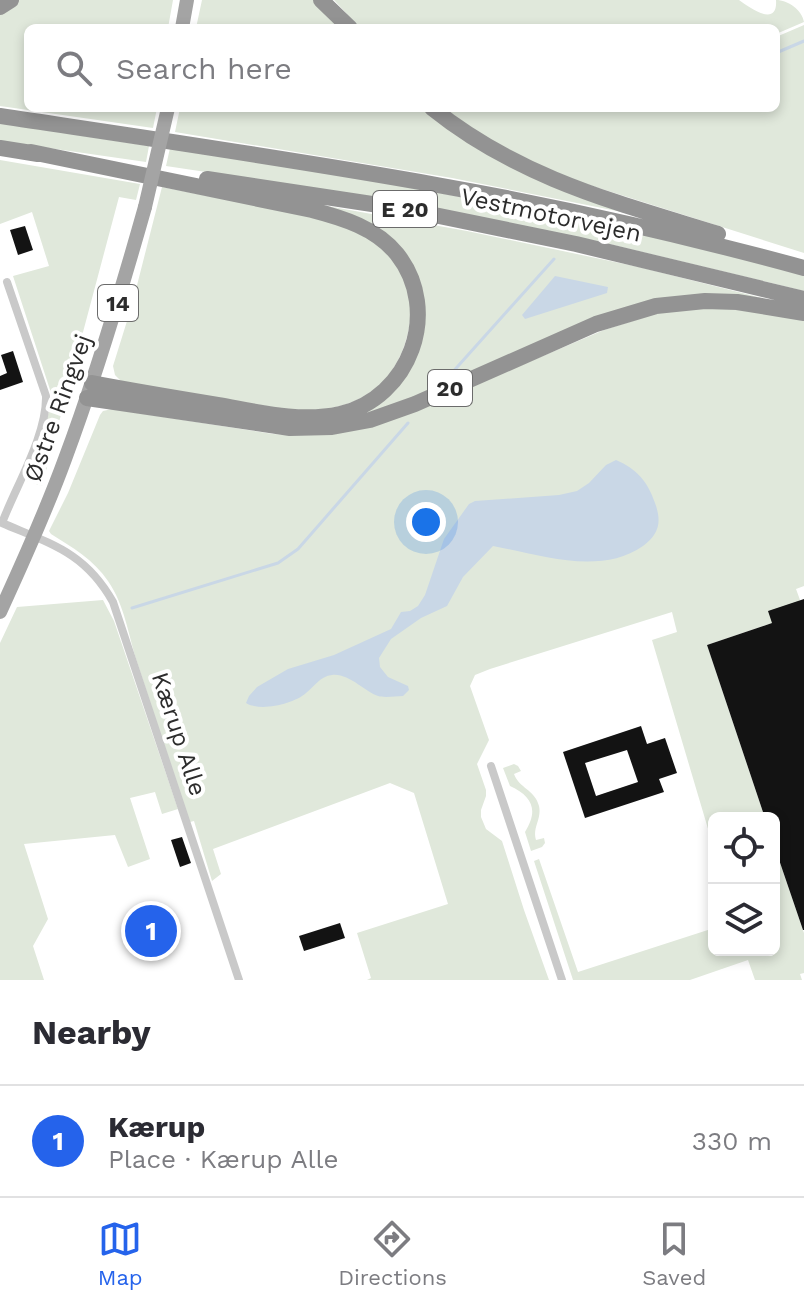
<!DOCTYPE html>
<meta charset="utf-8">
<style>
:root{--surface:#fff;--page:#f7f7f7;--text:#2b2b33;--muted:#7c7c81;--line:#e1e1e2;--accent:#2563eb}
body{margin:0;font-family:"Work Sans",sans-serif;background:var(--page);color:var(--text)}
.controls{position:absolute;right:24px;bottom:24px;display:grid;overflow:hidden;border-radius:12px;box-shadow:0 4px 12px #0003}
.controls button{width:72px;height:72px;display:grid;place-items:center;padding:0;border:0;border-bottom:2px solid var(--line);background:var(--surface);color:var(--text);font:40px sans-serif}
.you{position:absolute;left:426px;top:522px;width:28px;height:28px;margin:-20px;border:6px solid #fff;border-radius:50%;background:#1a73e8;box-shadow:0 0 0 12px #1a73e833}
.badge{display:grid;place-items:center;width:52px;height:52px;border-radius:50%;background:var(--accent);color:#fff;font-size:26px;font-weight:700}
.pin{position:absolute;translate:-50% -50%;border:4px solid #fff;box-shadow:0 2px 8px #0006}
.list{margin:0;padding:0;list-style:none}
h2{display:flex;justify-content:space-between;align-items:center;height:104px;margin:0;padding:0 32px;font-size:34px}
h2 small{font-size:26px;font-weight:400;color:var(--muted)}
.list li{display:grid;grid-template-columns:52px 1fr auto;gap:24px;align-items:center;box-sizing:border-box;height:112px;padding:0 32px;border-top:2px solid var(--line)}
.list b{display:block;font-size:30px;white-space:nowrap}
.list p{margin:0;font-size:26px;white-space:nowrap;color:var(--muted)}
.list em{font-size:26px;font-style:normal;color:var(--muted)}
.icon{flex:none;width:44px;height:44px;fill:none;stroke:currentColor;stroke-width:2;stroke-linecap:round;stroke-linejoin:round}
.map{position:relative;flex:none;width:804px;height:980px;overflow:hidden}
.search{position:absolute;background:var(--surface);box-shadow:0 4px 12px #0003;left:24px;right:24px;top:24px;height:88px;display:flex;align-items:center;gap:20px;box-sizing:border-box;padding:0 28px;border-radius:12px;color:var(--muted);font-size:30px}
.sheet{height:216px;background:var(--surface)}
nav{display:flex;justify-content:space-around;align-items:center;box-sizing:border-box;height:112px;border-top:2px solid var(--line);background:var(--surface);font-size:22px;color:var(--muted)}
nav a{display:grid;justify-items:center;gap:4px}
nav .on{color:var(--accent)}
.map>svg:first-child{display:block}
.green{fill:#e0e8db}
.water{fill:#c9d7e6}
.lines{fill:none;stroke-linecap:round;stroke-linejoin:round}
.stream{stroke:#c9d7e6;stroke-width:3}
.building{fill:#131313;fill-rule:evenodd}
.street{stroke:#c9c9c9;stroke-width:8}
.primary{stroke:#a4a4a4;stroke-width:14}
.highway{stroke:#939393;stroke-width:16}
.primary-bridge{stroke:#a4a4a4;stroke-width:14}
.labels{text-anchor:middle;stroke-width:8;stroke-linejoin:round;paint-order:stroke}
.shield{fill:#fff;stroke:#6b6b6b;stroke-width:2}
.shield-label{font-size:22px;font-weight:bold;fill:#2c2c2c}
.street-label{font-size:24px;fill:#2c2c2c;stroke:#fff}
</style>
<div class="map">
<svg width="804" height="980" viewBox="0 0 804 980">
<rect width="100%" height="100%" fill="#fff"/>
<path class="green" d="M 18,0 L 173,0 L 168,28 L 28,28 L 28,108 L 157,108 L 153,128 L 0,106 L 0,12 Z
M 202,0 L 313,0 L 343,28 L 196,28 Z
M 334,0 L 739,0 C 750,8 778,28 776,0 C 788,0 802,10 804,22 L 776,34 L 776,28 L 360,28 Z
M 804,25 L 804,253 L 561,176 L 484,137 L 444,108 L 776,108 L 776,37 Z
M 180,108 L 425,108 L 627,213 L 452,178 L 175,132 Z
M 0,123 L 149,146 L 146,162 L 0,141 Z
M 170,148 L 323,171 L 583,220 L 804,274 L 804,291 L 601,242 L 293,185 L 166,166 Z
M 0,160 L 140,184 L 136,200 L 119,197 L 42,486 L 27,481 L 53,399 L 13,276 L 49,266 L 32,212 L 0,224 Z
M 162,187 C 198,194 234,201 270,208 C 299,214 337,220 363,235 C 390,250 414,282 411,314 C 405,372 372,407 313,410 C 289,411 264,405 241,402 C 200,396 161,388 121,381 L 115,375 L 113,366 L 132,305 Z
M 299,201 L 467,231 L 639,267 L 770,300 L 672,299 L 443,387 L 348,421 L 284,419 L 360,411 L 418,345 L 403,254 Z
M 712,307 L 768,313 L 804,321 L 804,586 L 796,589 L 800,600 L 772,623 L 707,645 L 765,818 L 714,818 L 714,849 L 652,640 L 677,632 L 672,612 L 490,669 L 475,675 L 470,686 L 489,740 L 477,764 L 486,790 L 486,796 L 481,810 L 481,817 L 486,829 L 502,841 L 524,910 L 549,980 L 367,980 L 371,978 L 357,933 L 448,904 L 414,793 L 390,783 L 213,849 L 221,874 L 212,881 L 194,821 L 190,822 C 172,768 154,715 137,662 C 128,634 125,606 108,581 C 94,560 72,547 51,534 L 49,531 L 68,493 L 100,415 L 103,411 L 112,409 L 273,434 C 319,437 349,434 392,420 L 604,330 L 661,312 Z
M 103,600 L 114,621 L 178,809 L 162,814 L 155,792 L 130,798 L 150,859 L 128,867 L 115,835 L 24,844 L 48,919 L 33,946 L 44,980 L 0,980 L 0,643 L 17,607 Z
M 514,764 L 518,766 L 521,771 L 514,774 C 519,788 535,790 539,806 C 542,819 532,828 536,840 L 544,838 L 545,843 L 542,847 L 531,851 L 525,832 C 539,810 532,796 510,786 L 503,768 Z
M 774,845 L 804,933 L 804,973 L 800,974 L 802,980 L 755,980 L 748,960 L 690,980 L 573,980 L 534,861 L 539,859 L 578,972 L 714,928 L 714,950 L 774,950 Z"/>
<path class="water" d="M 555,276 L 608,287 L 607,293 L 525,319 L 522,315 Z
M 616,460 C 637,469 648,482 655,503 C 662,522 659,534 643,546 C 600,576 540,555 493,546 L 463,577 L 447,606 L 421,618 L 391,639 L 379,658 L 380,667 L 388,677 L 408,686 L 409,690 L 403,696 C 396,696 385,698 378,696 C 365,692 349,673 332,675 C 320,676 314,687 306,693 C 294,704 260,712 246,703 L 249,696 L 257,687 L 288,669 L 334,655 L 391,629 L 401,612 L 410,611 L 418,606 L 425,595 L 444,539 L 469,504 L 475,501 L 559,495 L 577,491 L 589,483 L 606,465 Z"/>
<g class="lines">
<path class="stream" d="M 776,53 L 804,41
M 450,375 L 554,259
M 132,608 L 278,563 L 298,549 L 408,423"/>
</g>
<path class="building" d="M 25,226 L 33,250 L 18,255 L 10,230 Z
M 13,351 L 23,382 L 0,390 L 0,376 L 7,373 L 1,355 Z
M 804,599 L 804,930 L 803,930 L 774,845 L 774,818 L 765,818 L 707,645 L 772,623 L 768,611 Z
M 641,726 L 647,744 L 665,738 L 677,773 L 659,779 L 664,792 L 585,818 L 563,752 ZM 627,750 L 638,782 L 596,796 L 585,763 Z
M 182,837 L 191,863 L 180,867 L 171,840 Z
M 154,908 L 166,948 L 149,953 L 136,913 Z
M 340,923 L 345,938 L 304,951 L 299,936 Z"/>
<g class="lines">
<path class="street" d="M 7,282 L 46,396 C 47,435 16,486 2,523 C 51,544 85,552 113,602 L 239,980
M 491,766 L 562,980"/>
<path class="primary" d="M 182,28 L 187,0
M 0,612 C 23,562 46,511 65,459 C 96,376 121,292 145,207"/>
<path class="highway" d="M 321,0 L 350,28
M 0,7 L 11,0
M 432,108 C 519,178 615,202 718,234
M 0,116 C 146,138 292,159 437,185 C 561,207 683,235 804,268
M 0,148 L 38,154
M 31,152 L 312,210 C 343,218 376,228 397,254 C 442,311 410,398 340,414 C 300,423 258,412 219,405 C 176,398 134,391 92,383
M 207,179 L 405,209 L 576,244 L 804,299
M 87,398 L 290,428 L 332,427 L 370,420 L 415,404 L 596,324 L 656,306 L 705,301 L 737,302 L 804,313"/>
<path class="primary-bridge" d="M 145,207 L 168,108"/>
</g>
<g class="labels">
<g class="shield">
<rect x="373" y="191" width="64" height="36" rx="6"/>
<rect x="98" y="285" width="40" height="36" rx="6"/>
<rect x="428" y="370" width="44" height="36" rx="6"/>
</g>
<g class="shield-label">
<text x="405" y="217">E 20</text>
<text x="118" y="311">14</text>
<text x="450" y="396">20</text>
</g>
<g class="street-label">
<text transform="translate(551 215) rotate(12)" y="8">Vestmotorvejen</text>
<text transform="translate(58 408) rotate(-70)" y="8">Østre Ringvej</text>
<text transform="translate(179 734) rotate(72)" y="8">Kærup Alle</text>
</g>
</g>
</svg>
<div class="controls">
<button><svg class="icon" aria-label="locate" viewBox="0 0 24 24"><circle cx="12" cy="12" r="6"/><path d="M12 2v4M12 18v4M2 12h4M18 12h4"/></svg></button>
<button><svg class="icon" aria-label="layers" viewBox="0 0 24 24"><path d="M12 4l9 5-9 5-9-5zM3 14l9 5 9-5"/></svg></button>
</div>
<div class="you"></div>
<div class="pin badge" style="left:151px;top:931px">1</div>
<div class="search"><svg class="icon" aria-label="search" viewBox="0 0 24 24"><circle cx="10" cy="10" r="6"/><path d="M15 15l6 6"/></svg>Search here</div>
</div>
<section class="sheet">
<h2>Nearby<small></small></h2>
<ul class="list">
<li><span class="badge">1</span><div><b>Kærup</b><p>Place · Kærup Alle</p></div><em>330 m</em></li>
</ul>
</section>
<nav>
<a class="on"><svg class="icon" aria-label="map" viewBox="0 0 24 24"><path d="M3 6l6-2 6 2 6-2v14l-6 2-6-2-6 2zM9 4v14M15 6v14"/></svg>Map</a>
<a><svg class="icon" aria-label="directions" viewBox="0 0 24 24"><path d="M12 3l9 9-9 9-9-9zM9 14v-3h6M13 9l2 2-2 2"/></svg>Directions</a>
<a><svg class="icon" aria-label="saved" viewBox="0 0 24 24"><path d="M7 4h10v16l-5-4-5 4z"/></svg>Saved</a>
</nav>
